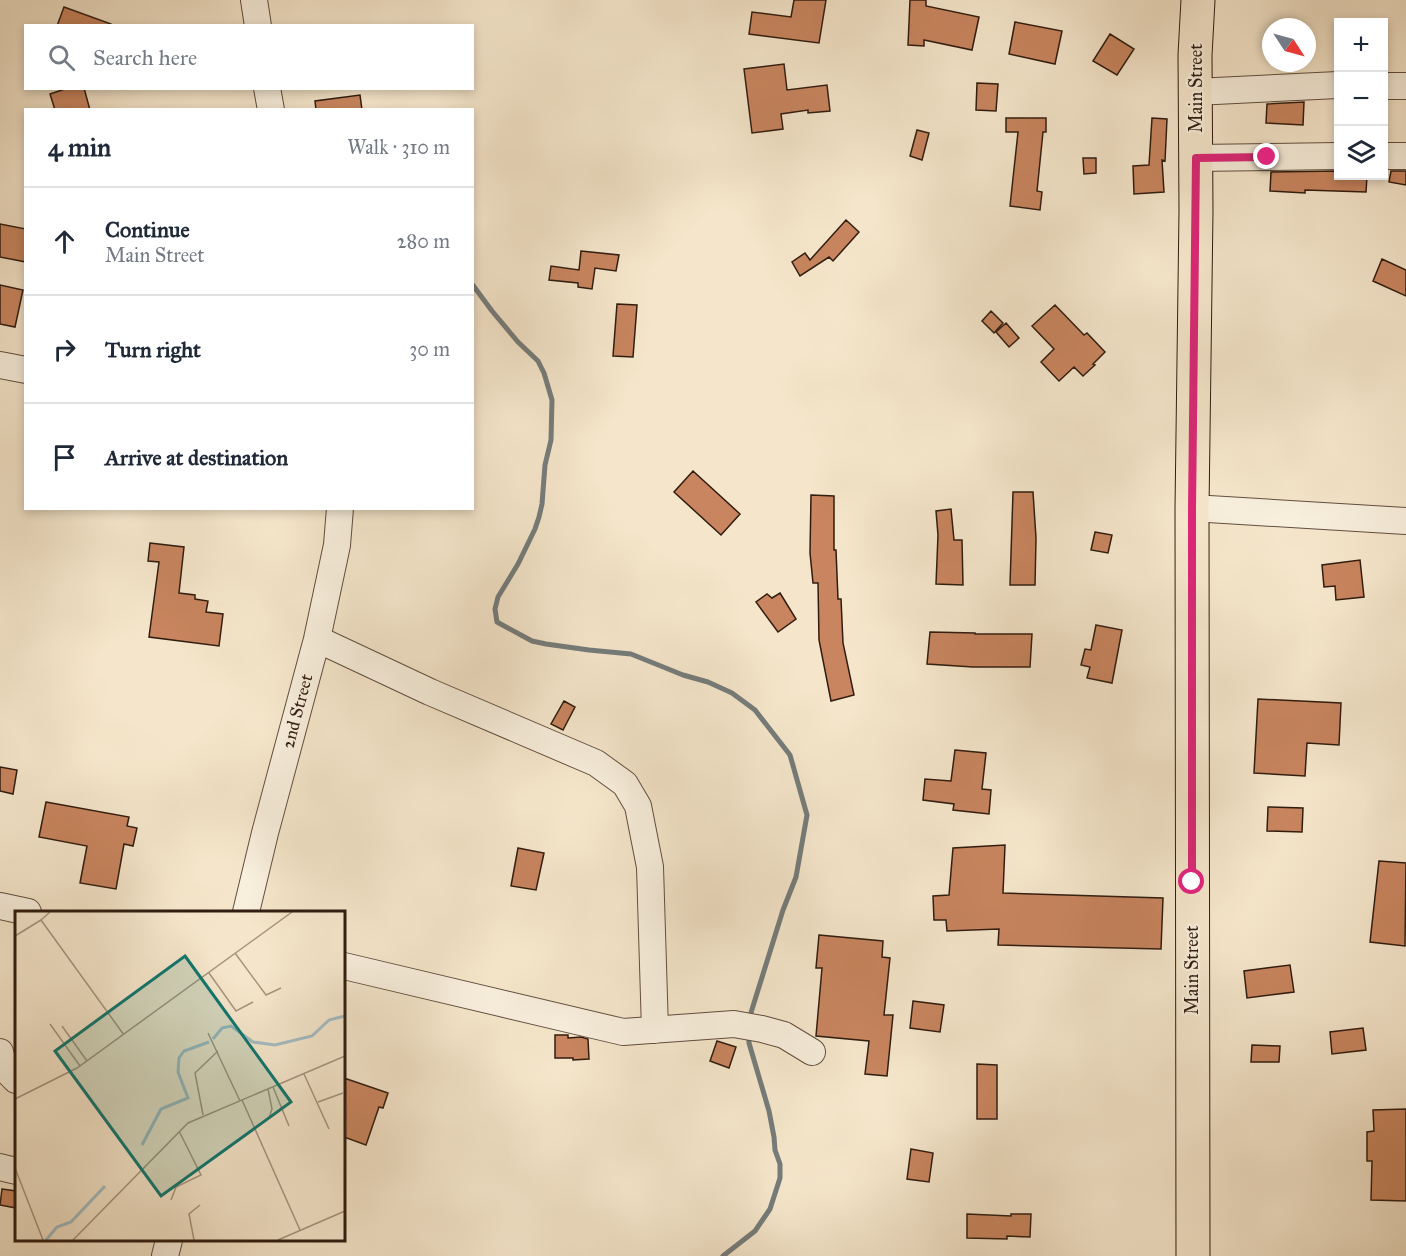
<!DOCTYPE html>
<meta charset="utf-8">
<style>
:root{--surface:#fff;--page:#f2f2f3;--text:#1f2937;--muted:#747a83;--line:#e0e1e3}
body{margin:0;font-family:"IM FELL Great Primer",serif;background:var(--page);color:var(--text)}
.controls{position:absolute;right:18px;top:18px;display:grid;overflow:hidden;border-radius:0px;box-shadow:0 3px 9px #0003}
.controls button{width:54px;height:54px;display:grid;place-items:center;padding:0;border:0;border-bottom:2px solid var(--line);background:var(--surface);color:var(--text);font:30px sans-serif}
.compass{position:absolute;left:1262px;top:18px;width:54px;height:54px;border-radius:50%;background:var(--surface);box-shadow:0 3px 9px #0003;rotate:126deg}
.stop{position:absolute;width:18px;height:18px;margin:-14px;border:4px solid #db2777;border-radius:50%;background:#fff}
.stop.end{background:#db2777;border-color:#fff;box-shadow:0 2px 6px #0008}
.list{margin:0;padding:0;list-style:none}
h2{display:flex;justify-content:space-between;align-items:center;height:78px;margin:0;padding:0 24px;font-size:26px}
h2 small{font-size:20px;font-weight:400;color:var(--muted)}
.list li{display:grid;grid-template-columns:39px 1fr auto;gap:18px;align-items:center;box-sizing:border-box;height:108px;padding:0 24px;border-top:2px solid var(--line)}
.list b{display:block;font-size:22px;white-space:nowrap}
.list p{margin:0;font-size:20px;white-space:nowrap;color:var(--muted)}
.list em{font-size:20px;font-style:normal;color:var(--muted)}
.icon{flex:none;width:33px;height:33px;fill:none;stroke:currentColor;stroke-width:2;stroke-linecap:round;stroke-linejoin:round}
.map{position:relative;flex:none;width:1406px;height:1256px;overflow:hidden}
.search{position:absolute;background:var(--surface);box-shadow:0 3px 9px #0003;left:24px;top:24px;width:450px;height:66px;display:flex;align-items:center;gap:15px;box-sizing:border-box;padding:0 21px;border-radius:0px;color:var(--muted);font-size:22px}
.panel{position:absolute;background:var(--surface);box-shadow:0 3px 9px #0003;left:24px;top:108px;width:450px;height:402px;border-radius:0px}
.map>svg:first-child{display:block}
.lines{fill:none;stroke-linecap:round;stroke-linejoin:round}
.stream{stroke:#757c7b;stroke-width:5}
.building{fill:#c8855f;stroke:#301c10;stroke-width:1.5}
.minor-casing{stroke:#614e3f;stroke-width:28}
.major-casing{stroke:#301c10;stroke-width:35}
.minor{stroke:#f8efdd;stroke-width:26}
.major{stroke:#f5e6cb;stroke-width:33}
.route{stroke:#db2777;stroke-width:8}
.labels{text-anchor:middle;stroke-width:4.5;stroke-linejoin:round;paint-order:stroke}
.street-label{font-size:18px;fill:#301c10;stroke:#f8efdd}
.inset-river{fill:none;stroke:#a3bcc3;stroke-width:3}
.inset-road{fill:none;stroke:#a69580;stroke-width:1.5}
.view{fill:#0f766e;fill-opacity:0.15;stroke:#0f766e;stroke-width:3}
.inset-edge{fill:none;stroke:#301c10;stroke-width:3}
</style>
<div class="map">
<svg width="1406" height="1256" viewBox="0 0 1406 1256">
<rect width="100%" height="100%" fill="#f5e6cb"/>
<filter id="stains"><feTurbulence type="fractalNoise" baseFrequency=".00333" numOctaves="4"/><feColorMatrix values="0 0 0 0 .2 0 0 0 0 .09 0 0 0 0 .02 0 0 0 .5 -.17"/></filter>
<radialGradient id="worn" r=".72"><stop offset=".6" stop-color="#630" stop-opacity="0"/><stop offset="1" stop-color="#630" stop-opacity=".3"/></radialGradient>
<g class="lines">
<path class="stream" d="M 472,284 L 492,311 L 518,342 L 538,361 L 544,373 L 552,400 L 551,440 L 545,465 L 542,504 L 539,517 L 535,529 L 518,564 L 498,597 L 495,609 L 497,622 L 532,641 L 546,644 L 589,650 L 631,654 L 683,675 L 708,682 L 732,693 L 755,710 L 790,755 L 807,815 L 796,877 L 783,910 L 749,1019
M 723,1256 L 755,1231 L 770,1209 L 780,1178 L 780,1164 L 775,1150 L 774,1137 L 769,1111 L 749,1043 L 749,1035"/>
</g>
<path class="building" d="M 794,0 L 826,0 L 819,43 L 749,34 L 752,12 L 791,17 Z
M 910,0 L 926,0 L 926,6 L 979,17 L 972,50 L 924,40 L 924,46 L 908,45 Z
M 64,7 L 111,24 L 111,26 L 57,26 Z
M 1015,22 L 1062,31 L 1055,64 L 1009,54 Z
M 1110,34 L 1134,49 L 1117,75 L 1093,61 Z
M 784,64 L 787,90 L 827,85 L 830,111 L 808,113 L 808,110 L 781,114 L 783,129 L 752,133 L 744,69 Z
M 977,83 L 998,84 L 996,111 L 976,110 Z
M 68,88 L 84,88 L 90,110 L 55,110 L 50,94 Z
M 360,95 L 362,110 L 316,110 L 315,101 Z
M 1304,102 L 1303,125 L 1266,123 L 1267,104 Z
M 1006,118 L 1046,118 L 1046,132 L 1043,132 L 1037,191 L 1042,192 L 1040,210 L 1010,206 L 1018,132 L 1006,132 Z
M 1152,118 L 1167,119 L 1165,161 L 1162,160 L 1164,192 L 1134,194 L 1133,166 L 1149,165 Z
M 917,130 L 929,133 L 922,160 L 910,156 Z
M 1083,158 L 1096,158 L 1096,173 L 1084,174 Z
M 1338,171 L 1338,176 L 1367,176 L 1366,192 L 1305,190 L 1305,193 L 1270,191 L 1271,172 Z
M 1391,171 L 1406,171 L 1406,185 L 1389,182 Z
M 846,220 L 859,232 L 833,261 L 829,257 L 800,276 L 792,262 L 805,253 L 810,260 Z
M 0,224 L 26,229 L 26,262 L 0,257 Z
M 581,251 L 619,255 L 616,271 L 595,268 L 592,289 L 578,287 L 578,283 L 549,280 L 551,266 L 579,270 Z
M 1382,259 L 1406,270 L 1406,296 L 1373,281 Z
M 0,285 L 23,290 L 15,327 L 0,324 Z
M 617,304 L 637,305 L 633,357 L 613,356 Z
M 1055,305 L 1084,335 L 1087,333 L 1105,352 L 1093,364 L 1095,365 L 1083,376 L 1074,367 L 1059,381 L 1041,362 L 1054,349 L 1032,326 Z
M 991,311 L 1003,323 L 994,333 L 982,321 Z
M 1006,323 L 1019,338 L 1009,347 L 996,332 Z
M 693,471 L 740,514 L 721,535 L 674,492 Z
M 1013,492 L 1033,492 L 1036,538 L 1035,585 L 1010,585 Z
M 811,495 L 834,496 L 834,550 L 836,550 L 838,599 L 841,599 L 843,643 L 854,695 L 831,701 L 819,640 L 818,583 L 813,583 L 810,553 Z
M 951,509 L 954,540 L 962,540 L 963,585 L 936,584 L 938,535 L 936,511 Z
M 1095,532 L 1112,535 L 1108,553 L 1091,550 Z
M 150,543 L 184,547 L 179,593 L 195,595 L 195,599 L 208,601 L 206,612 L 223,614 L 219,646 L 149,637 L 159,562 L 148,561 Z
M 1360,560 L 1364,597 L 1336,600 L 1335,586 L 1324,587 L 1322,565 Z
M 780,593 L 796,619 L 778,632 L 756,602 L 767,594 L 772,598 Z
M 1096,625 L 1122,630 L 1112,683 L 1087,678 L 1090,667 L 1081,665 L 1085,649 L 1091,650 Z
M 930,632 L 975,633 L 975,634 L 1032,634 L 1030,667 L 973,667 L 927,664 Z
M 1258,699 L 1341,703 L 1339,745 L 1307,743 L 1305,776 L 1254,773 Z
M 564,701 L 575,707 L 563,730 L 551,724 Z
M 955,750 L 986,753 L 982,789 L 991,790 L 989,814 L 953,810 L 954,804 L 923,800 L 925,779 L 951,781 Z
M 0,767 L 17,770 L 13,794 L 0,791 Z
M 46,802 L 129,817 L 127,826 L 137,828 L 133,846 L 124,844 L 116,889 L 80,883 L 87,846 L 39,837 Z
M 1268,807 L 1303,808 L 1302,832 L 1267,831 Z
M 1005,845 L 1003,893 L 1163,898 L 1161,949 L 998,945 L 999,929 L 947,931 L 946,920 L 934,920 L 933,896 L 949,895 L 953,848 Z
M 518,848 L 544,853 L 536,890 L 511,886 Z
M 1379,861 L 1406,863 L 1405,946 L 1370,942 Z
M 819,935 L 883,941 L 882,957 L 890,958 L 884,1015 L 893,1015 L 887,1076 L 865,1074 L 869,1041 L 816,1036 L 822,968 L 816,968 Z
M 1290,965 L 1294,992 L 1247,998 L 1244,971 Z
M 913,1001 L 944,1005 L 940,1032 L 910,1028 Z
M 1363,1028 L 1366,1050 L 1332,1054 L 1330,1032 Z
M 555,1035 L 568,1035 L 568,1038 L 581,1037 L 588,1039 L 589,1059 L 573,1060 L 573,1058 L 555,1058 Z
M 717,1041 L 736,1047 L 729,1068 L 710,1061 Z
M 1252,1045 L 1280,1046 L 1279,1062 L 1251,1062 Z
M 977,1064 L 997,1065 L 997,1119 L 977,1119 Z
M 344,1078 L 388,1093 L 383,1108 L 379,1107 L 366,1145 L 344,1137 Z
M 1406,1109 L 1406,1201 L 1371,1200 L 1372,1161 L 1367,1161 L 1367,1132 L 1374,1131 L 1373,1110 Z
M 911,1149 L 933,1153 L 929,1182 L 907,1179 Z
M 2,1189 L 16,1191 L 16,1208 L 0,1205 Z
M 967,1214 L 1011,1216 L 1011,1214 L 1031,1214 L 1030,1237 L 1007,1236 L 1007,1239 L 967,1238 Z"/>
<g class="lines">
<g class="minor-casing">
<path id="minor" d="M 254,0 L 258,26
M 1384,86 L 1406,86
M 267,88 L 271,110
M 1195,92 L 1338,85
M 1384,156 L 1406,156
M 1195,158 L 1338,156
M 0,365 L 26,370
M 1192,508 L 1406,521
M 317,639 L 430,692 L 596,763 L 625,784 L 638,806 L 650,867 L 655,1030
M 0,906 L 28,912
M 246,912 L 265,833 L 317,639 L 337,545 L 340,508
M 344,966 L 623,1032 L 734,1024 L 762,1029 L 784,1035 L 812,1052
M 0,1052 L 5,1069 L 16,1080
M 0,1167 L 16,1171
M 165,1256 L 169,1240"/>
</g>
<g class="major-casing">
<path id="major" d="M 1193,1256 L 1192,508 L 1196,211 L 1195,55 L 1198,0"/>
</g>
<use href="#minor" class="minor"/>
<use href="#major" class="major"/>
</g>
<g class="lines">
<path class="route" d="M 1192,882 L 1192,508 L 1196,158 L 1267,157"/>
</g>
<g class="labels">
<g class="street-label">
<text transform="translate(1196 88) rotate(-90)" y="6">Main Street</text>
<text transform="translate(297 711) rotate(-75)" y="6">2nd Street</text>
<text transform="translate(1192 970) rotate(-90)" y="6">Main Street</text>
</g>
</g>
<g transform="translate(15 911)">
<rect width="330" height="330" fill="#f5e6cb"/>
<path class="inset-river" d="M 198,128 L 207,117 L 216,115 L 238,131 L 260,134 L 297,125 L 314,109 L 330,105M 127,234 L 146,198 L 173,187 L 163,161 L 164,147 L 169,140 L 194,131M 31,329 L 42,316 L 56,311 L 90,275"/>
<path class="inset-road" d="M 35,1 L 26,9 L 109,124M 0,25 L 26,9M 220,42 L 251,84 L 266,77M 194,62 L 221,100 L 238,91M 35,113 L 65,155M 47,115 L 72,150M 193,122 L 225,190M 289,163 L 314,218M 258,176 L 274,215M 253,178 L 257,198 L 254,207M 0,188 L 62,157 L 277,1M 227,189 L 285,319M 303,191 L 328,182M 188,204 L 180,162 L 203,140M 0,257 L 28,329M 156,289 L 161,276 L 186,264 L 164,220M 58,329 L 173,212 L 330,145M 179,329 L 174,303 L 185,294M 263,329 L 330,300"/>
<path class="view" d="M 170,45 L 276,191 L 146,285 L 40,140 Z"/>
<rect width="330" height="330" class="inset-edge"/>
</g>
<rect width="100%" height="100%" filter="url(#stains)"/>
<rect width="100%" height="100%" fill="url(#worn)"/>
</svg>
<div class="controls">
<button>+</button>
<button>−</button>
<button><svg class="icon" aria-label="layers" viewBox="0 0 24 24"><path d="M12 4l9 5-9 5-9-5zM3 14l9 5 9-5"/></svg></button>
</div>
<svg class="compass" viewBox="-18 -18 36 36"><path d="M0-13l5 13h-10z" fill="#e53935"/><path d="M0 13l5-13h-10z" fill="#747a83"/></svg>
<div class="stop" style="left:1192px;top:882px"></div>
<div class="stop end" style="left:1267px;top:157px"></div>
<div class="search"><svg class="icon" aria-label="search" viewBox="0 0 24 24"><circle cx="10" cy="10" r="6"/><path d="M15 15l6 6"/></svg>Search here</div>
<section class="panel">
<h2>4 min<small>Walk · 310 m</small></h2>
<ul class="list">
<li><svg class="icon" aria-label="ahead" viewBox="0 0 24 24"><path d="M12 20V5M6 11l6-6 6 6"/></svg><div><b>Continue</b><p>Main Street</p></div><em>280 m</em></li>
<li><svg class="icon" aria-label="right" viewBox="0 0 24 24"><path d="M7 20v-9h11M14 6l5 5-5 5"/></svg><div><b>Turn right</b></div><em>30 m</em></li>
<li><svg class="icon" aria-label="arrive" viewBox="0 0 24 24"><path d="M6 21V4h12l-3 4 3 4H6"/></svg><div><b>Arrive at destination</b></div></li>
</ul>
</section>
</div>
